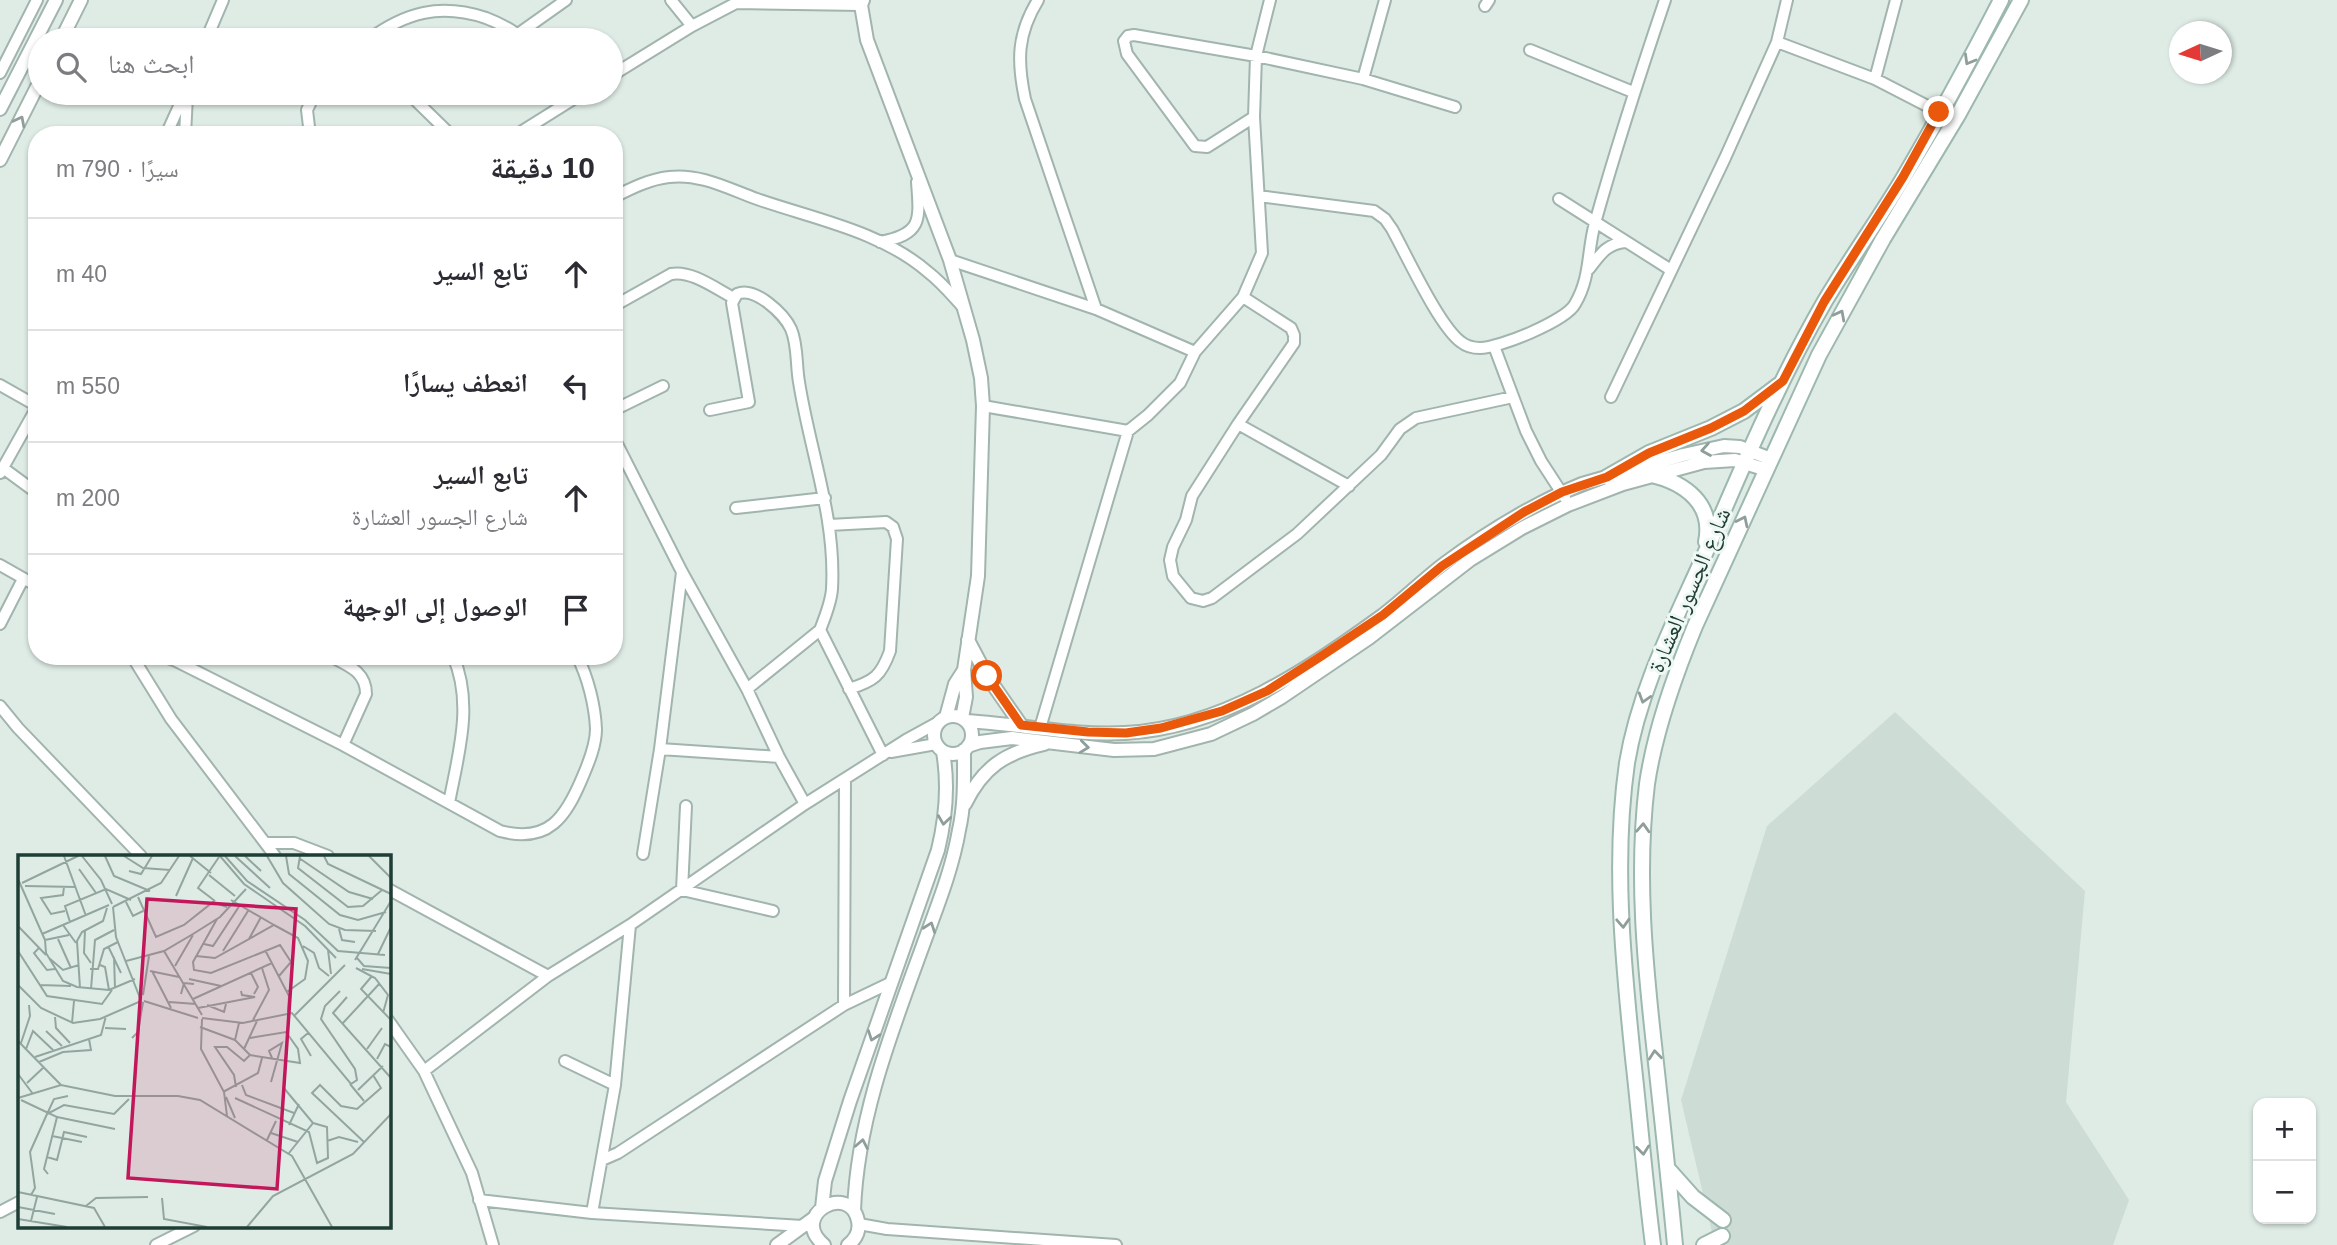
<!DOCTYPE html>
<html lang="ar">
<meta charset="utf-8">
<style>
:root{--surface:#fff;--page:#f2f2f3;--text:#2b2b33;--muted:#7c7c81;--line:#e1e1e2}
body{margin:0;font-family:Arial,"Noto Naskh Arabic",sans-serif;background:var(--page);color:var(--text);direction:rtl}
.controls{position:absolute;right:21px;bottom:21px;display:grid;overflow:hidden;border-radius:14px;box-shadow:0 2px 5px #0004}
.controls button{width:63px;height:63px;display:grid;place-items:center;padding:0;border:0;border-bottom:2px solid var(--line);background:var(--surface);color:var(--text);font:35px sans-serif}
.compass{position:absolute;left:2169px;top:21px;width:63px;height:63px;border-radius:50%;background:var(--surface);box-shadow:0 2px 5px #0004;rotate:266deg}
.stop{position:absolute;width:21px;height:21px;margin:-16px;border:5px solid #ea580c;border-radius:50%;background:#fff}
.stop.end{background:#ea580c;border-color:#fff;box-shadow:0 2px 7px #0008}
.list{margin:0;padding:0;list-style:none}
h2{display:flex;justify-content:space-between;align-items:center;height:91px;margin:0;padding:0 28px;font-size:30px}
h2 small{font-size:23px;font-weight:400;color:var(--muted)}
.list li{display:grid;grid-template-columns:46px 1fr auto;gap:21px;align-items:center;box-sizing:border-box;height:112px;padding:0 28px;border-top:2px solid var(--line)}
.list b{display:block;font-size:26px;white-space:nowrap}
.list p{margin:0;font-size:23px;white-space:nowrap;color:var(--muted)}
.list em{font-size:23px;font-style:normal;color:var(--muted)}
.icon{flex:none;width:38px;height:38px;fill:none;stroke:currentColor;stroke-width:2;stroke-linecap:round;stroke-linejoin:round}
.map{position:relative;flex:none;width:2337px;height:1245px;overflow:hidden;direction:ltr}
.search{position:absolute;background:var(--surface);box-shadow:0 2px 5px #0004;left:28px;top:28px;width:595px;height:77px;display:flex;align-items:center;gap:18px;box-sizing:border-box;padding:0 24px;border-radius:38px;color:var(--muted);font-size:26px}
.panel{position:absolute;background:var(--surface);box-shadow:0 2px 5px #0004;left:28px;top:126px;width:595px;height:539px;border-radius:28px;direction:rtl}
.map>svg:first-child{display:block}
.built{fill:#cddcd5}
.lines{fill:none;stroke-linecap:round;stroke-linejoin:round}
.minor-casing{stroke:#a1b4ad;stroke-width:14}
.tertiary-casing{stroke:#a1b4ad;stroke-width:16}
.secondary-casing{stroke:#9cb8af;stroke-width:18}
.minor{stroke:#fff;stroke-width:10}
.tertiary{stroke:#fff;stroke-width:12}
.secondary{stroke:#fff;stroke-width:14}
.oneway{stroke:#8e9e9a}
.route{stroke:#ea580c;stroke-width:9}
.labels{text-anchor:middle;stroke-width:6;stroke-linejoin:round;paint-order:stroke}
.street-label{font-size:23px;fill:#1e3d35;stroke:#eff8f4}
.inset-road{fill:none;stroke:#92a69f;stroke-width:2}
.view{fill:#c2185b;fill-opacity:0.15;stroke:#c2185b;stroke-width:3.5}
.inset-edge{fill:none;stroke:#1e3d35;stroke-width:3.5}
</style>
<div class="map">
<svg width="2337" height="1245" viewBox="0 0 2337 1245">
<rect width="100%" height="100%" fill="#dfece6"/>
<path class="built" d="M 1895,712 L 2085,891 L 2066,1102 L 2129,1200 L 2113,1245 L 1715,1245 L 1681,1100 L 1767,826 Z"/>
<g class="lines">
<g class="minor-casing">
<path id="minor" d="M 671,0 L 692,26
M 1038,0 C 1017,34 1017,61 1025,99 L 1096,309
M 1485,6 L 1489,0
M 518,34 L 566,0
M 206,40 L 223,0
M 368,40 C 406,12 440,3 486,18 C 499,23 514,30 523,40
M 1777,42 L 1875,79 L 1939,112
M 1530,50 L 1633,92
M 0,73 L 37,0
M 611,76 L 692,26 L 736,3 L 861,5
M 1363,79 L 1385,0
M 1875,79 L 1896,0
M 408,93 L 451,135
M 1254,117 L 1207,147 L 1195,146 L 1127,54 L 1124,41 L 1128,36 L 1134,35 L 1256,56 L 1363,79 L 1455,107
M 166,135 L 185,93
M 185,135 L 187,96
M 310,135 L 307,110 L 315,93
M 516,135 L 583,93
M 1259,196 L 1374,211 L 1385,219 L 1392,229 C 1407,256 1439,326 1461,342 C 1466,346 1474,348 1480,348 C 1499,348 1566,321 1575,304 C 1591,277 1587,251 1595,223 C 1616,148 1640,74 1665,0
M 614,197 C 632,188 650,179 669,177 C 700,173 729,189 757,199 C 814,219 881,231 928,272 C 941,282 951,294 962,306
M 1559,199 L 1671,270
M 880,242 C 922,234 920,221 917,182
M 950,260 L 1096,309 L 1195,352
M 1589,269 C 1600,255 1606,244 1625,242
M 1243,297 L 1291,328 L 1294,335 L 1294,343 L 1238,424 L 1192,496 L 1186,520 L 1173,547 L 1170,560 L 1173,576 L 1191,598 L 1203,601 L 1212,598 L 1297,534 L 1381,455 L 1400,429 L 1416,418 L 1513,397
M 614,306 L 671,274 C 692,270 716,289 734,298
M 1494,346 L 1526,431 L 1541,461 L 1565,498
M 0,385 L 37,406
M 1611,397 L 1725,158 L 1777,42 L 1787,0
M 983,406 L 1128,431 L 1148,415 L 1180,383 L 1195,352 L 1243,297 L 1262,253 L 1254,117 L 1256,56 L 1270,0
M 614,410 L 663,386
M 710,410 L 749,402 L 732,303 L 737,294 C 755,286 784,314 791,329 C 798,345 796,366 799,382 C 810,452 836,517 832,589 C 831,603 825,617 820,630 L 883,755
M 1238,424 L 1349,486
M 614,438 L 682,572 L 747,689 L 779,757 L 805,804
M 3,468 L 37,493
M 0,473 L 37,407
M 736,508 L 825,498
M 829,525 L 886,522 L 893,527 L 897,539 L 890,651 C 881,676 874,681 849,689
M 0,565 L 37,586
M 0,624 L 23,579
M 132,656 L 171,719 L 275,856
M 162,656 L 176,661 L 343,745 L 500,831 C 549,844 566,817 583,776 C 589,762 596,745 596,729 C 595,706 588,677 577,656
M 330,656 C 347,665 366,671 366,694 L 343,745
M 747,689 L 820,630
M 0,706 L 18,728 L 141,856
M 1040,728 L 1128,431
M 660,749 L 779,757
M 891,752 L 936,744
M 449,803 C 458,755 474,704 453,656
M 686,806 L 682,890 L 773,911
M 266,843 L 294,843 L 328,856
M 643,854 L 660,749 L 682,572
M 388,889 L 548,976
M 844,1005 L 845,779
M 388,1020 L 424,1071 L 472,1173 L 493,1245
M 565,1061 L 615,1085
M 424,1071 L 548,976 L 630,925 L 805,804 L 906,740 L 937,723
M 602,1160 L 618,1153 L 844,1005 L 892,982
M 479,1200 L 592,1213 L 803,1226
M 0,1212 L 19,1202
M 592,1213 L 615,1085 L 630,925
M 859,1224 L 887,1229 L 1116,1245
M 156,1245 L 194,1226"/>
</g>
<g class="tertiary-casing">
<path id="tertiary" d="M 863,0 L 861,5 L 867,40 L 950,260 L 973,340 L 981,378 L 983,406 L 978,576 L 964,670 L 966,697 L 962,718
M 61,40 L 81,0
M 0,109 L 56,0
M 0,160 L 40,81
M 968,640 L 987,676 L 1021,725
M934 735a19 19 0 1 1 38 0a19 19 0 1 1-38 0Z
M 946,717 L 955,684 L 964,670
M 966,721 C 1019,724 1073,736 1125,733 C 1222,728 1307,670 1383,615 C 1404,599 1423,580 1444,564 C 1486,533 1533,504 1582,484 L 1683,455 L 1724,446 L 1740,447 L 1771,459
M 968,746 L 980,742 L 1012,738 L 1114,750 L 1154,749 L 1211,734 L 1253,714 L 1282,697 L 1369,638 L 1470,560 L 1522,528 L 1568,505 L 1623,484 L 1704,462 L 1735,460 L 1767,470
M 965,804 C 983,767 1005,753 1044,744
M 822,1208 L 825,1181 L 850,1101 L 938,850 C 946,817 949,786 943,752
M 854,1211 C 857,1120 891,1033 922,948 C 936,909 952,871 959,830 C 965,804 964,777 964,750
M 777,1245 L 814,1218
M 824,1245 C 788,1215 850,1181 858,1221 C 860,1231 856,1239 848,1245"/>
</g>
<g class="secondary-casing">
<path id="secondary" d="M 1652,475 C 1685,483 1714,504 1706,542
M 1607,477 L 1649,453 L 1711,428 L 1744,411 L 1780,384
M 1668,1169 L 1693,1197 L 1723,1220
M 1653,1245 C 1645,1183 1640,1120 1633,1058 C 1623,961 1613,860 1627,763 C 1639,690 1674,623 1704,556 C 1741,470 1778,382 1825,301 C 1850,259 1879,219 1904,177 C 1938,119 1970,60 2001,0
M 1675,1245 C 1669,1181 1662,1118 1655,1054 C 1645,965 1636,874 1647,784 C 1655,730 1674,677 1695,626 L 1819,355 L 1883,239 L 1958,115 L 2021,0
M 1704,1245 L 1722,1236"/>
</g>
<use href="#minor" class="minor"/>
<use href="#tertiary" class="tertiary"/>
<use href="#secondary" class="secondary"/>
</g>
<defs><path id="oneway-chevron" d="M-2-3.5L2.5 0L-2 3.5" fill="none" stroke-width="1.6" stroke-linecap="round" stroke-linejoin="round" transform="scale(1.75)"/></defs>
<g class="oneway">
<use href="#oneway-chevron" transform="translate(1969 60) rotate(120)"/>
<use href="#oneway-chevron" transform="translate(20 121) rotate(-63)"/>
<use href="#oneway-chevron" transform="translate(1840 315) rotate(-62)"/>
<use href="#oneway-chevron" transform="translate(1706 450) rotate(170)"/>
<use href="#oneway-chevron" transform="translate(1743 521) rotate(-64)"/>
<use href="#oneway-chevron" transform="translate(1644 698) rotate(107)"/>
<use href="#oneway-chevron" transform="translate(1084 747) rotate(7)"/>
<use href="#oneway-chevron" transform="translate(944 820) rotate(98)"/>
<use href="#oneway-chevron" transform="translate(1643 828) rotate(-87)"/>
<use href="#oneway-chevron" transform="translate(1623 923) rotate(87)"/>
<use href="#oneway-chevron" transform="translate(930 927) rotate(-70)"/>
<use href="#oneway-chevron" transform="translate(873 1036) rotate(110)"/>
<use href="#oneway-chevron" transform="translate(1655 1055) rotate(-96)"/>
<use href="#oneway-chevron" transform="translate(862 1144) rotate(-79)"/>
<use href="#oneway-chevron" transform="translate(1643 1150) rotate(84)"/>
</g>
<g class="lines">
<path class="route" d="M 987,676 L 1021,725 L 1088,732 L 1126,733 L 1161,728 L 1222,711 L 1267,691 L 1323,655 L 1383,615 L 1442,566 L 1524,512 L 1562,492 L 1607,477 L 1649,453 L 1711,428 L 1744,411 L 1783,381 L 1824,302 L 1903,177 L 1939,112"/>
</g>
<g class="labels">
<g class="street-label">
<text transform="translate(1689 590) rotate(-67)" y="8">شارع الجسور العشارة</text>
</g>
</g>
<g transform="translate(18 855)">
<rect width="373" height="373" fill="#dfece6"/>
<path class="inset-road" d="M 46,1 L 68,61M 64,1 L 83,25 L 94,49M 87,1 L 96,21 L 132,36M 106,1 L 125,13 L 152,15M 172,1 L 193,18M 202,1 L 226,29 L 287,71 L 318,103M 207,1 L 229,26 L 287,65 L 320,96 L 367,100M 217,1 L 252,33M 227,1 L 243,16M 249,1 L 265,28 L 311,69 L 327,75 L 358,76M 268,1 L 271,19 L 322,60 L 340,65 L 368,57M 282,1 L 280,13 L 330,52 L 345,51 L 364,35M 306,1 L 310,9 L 373,39M 351,1 L 373,23M 281,3 L 331,37 L 355,44M 61,14 L 78,38M 111,16 L 123,19 L 134,1M 191,20 L 217,41M 0,24 L 27,85 L 28,98 L 45,126 L 59,132 L 91,135 L 117,124M 4,28 L 60,1M 7,31 L 58,32M 46,32 L 45,40 L 23,43 L 33,59 L 47,56M 158,41 L 175,3M 120,42 L 138,82 L 166,70 L 195,47 L 209,52M 213,45 L 256,70M 197,46 L 180,33 L 201,2M 108,47 L 115,61 L 125,56M 95,52 L 98,82 L 122,143M 95,52 L 143,28 L 161,1M 199,64 L 175,107 L 176,115 L 193,118 L 262,90 L 273,107 L 261,121M 52,67 L 47,51 L 88,34 L 113,45M 45,70 L 58,88M 0,71 L 28,100M 321,74 L 324,85 L 337,87M 67,75 L 66,98 L 73,108M 24,79 L 91,50M 40,84 L 53,113M 231,84 L 243,62M 27,85 L 51,80M 186,89 L 195,91 L 222,50M 90,91 L 103,118M 285,91 L 296,98 L 301,113 L 311,121M 21,93 L 16,98 L 29,115 L 37,114M 247,95 L 271,141 L 270,157M 310,95 L 313,119M 0,96 L 29,141 L 84,149 L 94,135M 146,96 L 184,160M 205,96 L 230,56M 360,99 L 373,72M 178,101 L 197,103 L 256,70 L 280,83 L 290,106 L 287,124 L 269,137M 96,102 L 97,133M 31,103 L 45,115 L 61,110M 339,103 L 346,111 L 373,113M 337,105 L 373,46M 108,106 L 146,96 L 175,79 L 202,62 L 228,34M 82,110 L 87,112 L 91,135M 157,111 L 175,80M 338,113 L 357,123 L 370,140 L 365,158M 72,114 L 80,114 L 86,94 L 100,87M 344,114 L 373,119M 132,116 L 161,122M 134,116 L 153,153M 233,118 L 240,132 L 236,139M 354,121 L 343,134 L 373,165M 171,124 L 203,131M 0,130 L 23,153 L 55,168 L 82,164 L 123,146M 22,130 L 53,131M 62,133 L 59,86 L 64,77 L 85,66 L 89,53M 73,134 L 77,85 L 96,75M 163,139 L 166,128 L 176,129M 125,140 L 131,101M 329,142 L 315,158 L 373,223M 175,144 L 254,108M 126,146 L 180,163M 151,147 L 178,149M 189,150 L 206,157 L 208,149M 180,153 L 237,142 L 224,140 L 223,136M 277,160 L 327,110M 37,162 L 38,173 L 52,188M 184,163 L 225,168 L 274,158 L 333,229 L 339,225 L 337,214 L 303,164 L 307,151 L 322,136M 184,164 L 183,194 L 206,237 L 209,261M 235,165 L 251,135 L 244,113M 54,168 L 56,146M 221,168 L 217,185 L 232,200 L 282,208 L 280,194 L 268,177 L 232,183M 325,168 L 362,128M 182,172 L 217,185M 87,173 L 108,174M 28,176 L 44,191M 290,178 L 283,184 L 293,201M 114,183 L 120,177 L 125,147M 0,186 L 43,230M 3,188 L 12,161 L 11,150M 8,194 L 15,176 L 35,195M 226,194 L 239,166M 349,194 L 364,173M 17,202 L 83,180 L 88,161M 359,204 L 367,189 L 373,192M 21,207 L 45,197 L 73,195 L 71,184M 0,219 L 15,239M 253,227 L 264,188 L 251,196 L 254,203M 9,228 L 26,212M 332,229 L 346,246M 224,230 L 228,240 L 276,258M 218,232 L 216,220 L 197,192 L 209,192 L 226,206 L 232,200M 265,232 L 295,268 L 271,298M 340,235 L 365,211M 205,237 L 240,218 L 244,203M 208,242 L 217,263M 0,243 L 43,230 L 97,241 L 160,241 L 182,245 L 274,301 L 314,372M 217,243 L 291,277 L 299,308 L 310,303 L 309,272 L 295,268M 3,245 L 39,262 L 26,314 L 30,319M 30,257 L 36,244 L 50,241M 39,262 L 97,274M 271,270 L 281,249M 253,278 L 280,287M 34,281 L 64,287M 249,285 L 258,266M 309,286 L 321,282 L 340,287M 346,287 L 294,238 L 302,230 L 323,251 L 339,254 L 363,233 L 355,220M 29,302 L 39,305 L 46,277 L 69,282M 0,337 L 76,353 L 87,372M 13,340 L 17,333 L 12,297 L 29,259 L 46,250 L 96,259 L 111,244M 144,343 L 146,364 L 189,372M 68,351 L 78,343 L 130,342M 0,352 L 37,359M 0,364 L 49,372M 13,366 L 19,342M 229,372 L 255,341 L 335,299 L 373,259"/>
<path class="view" d="M 129,44 L 278,54 L 259,334 L 110,323 Z"/>
<rect width="373" height="373" class="inset-edge"/>
</g>
</svg>
<div class="controls">
<button>+</button>
<button>−</button>
</div>
<svg class="compass" viewBox="-18 -18 36 36"><path d="M0-13l5 13h-10z" fill="#e53935"/><path d="M0 13l5-13h-10z" fill="#7c7c81"/></svg>
<div class="stop" style="left:987px;top:676px"></div>
<div class="stop end" style="left:1939px;top:112px"></div>
<div class="search"><svg class="icon" aria-label="search" viewBox="0 0 24 24"><circle cx="10" cy="10" r="6"/><path d="M15 15l6 6"/></svg>ابحث هنا</div>
<section class="panel">
<h2>10 دقيقة<small>سيرًا · 790 m</small></h2>
<ul class="list">
<li><svg class="icon" aria-label="ahead" viewBox="0 0 24 24"><path d="M12 20V5M6 11l6-6 6 6"/></svg><div><b>تابع السير</b></div><em>40 m</em></li>
<li><svg class="icon" aria-label="left" viewBox="0 0 24 24"><path d="M17 20v-9H6M10 6l-5 5 5 5"/></svg><div><b>انعطف يسارًا</b></div><em>550 m</em></li>
<li><svg class="icon" aria-label="ahead" viewBox="0 0 24 24"><path d="M12 20V5M6 11l6-6 6 6"/></svg><div><b>تابع السير</b><p>شارع الجسور العشارة</p></div><em>200 m</em></li>
<li><svg class="icon" aria-label="arrive" viewBox="0 0 24 24"><path d="M6 21V4h12l-3 4 3 4H6"/></svg><div><b>الوصول إلى الوجهة</b></div></li>
</ul>
</section>
</div>
